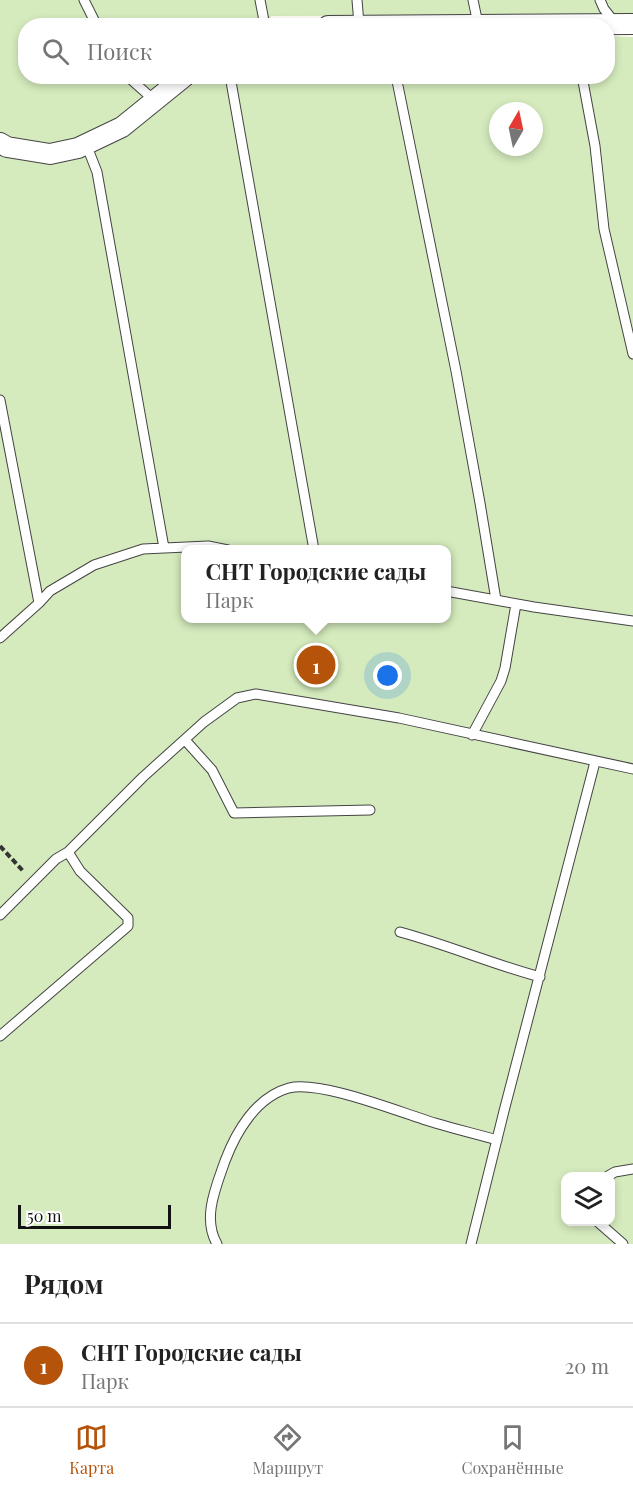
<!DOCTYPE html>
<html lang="ru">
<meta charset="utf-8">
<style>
:root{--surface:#fff;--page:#f6f6f6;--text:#222;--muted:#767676;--line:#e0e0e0;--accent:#b45309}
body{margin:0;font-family:"Playfair Display",serif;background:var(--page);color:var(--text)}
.controls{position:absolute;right:18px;bottom:18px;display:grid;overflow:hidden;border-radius:12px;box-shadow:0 3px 9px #0003}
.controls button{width:54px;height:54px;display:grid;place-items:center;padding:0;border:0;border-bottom:2px solid var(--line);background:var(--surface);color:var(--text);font:30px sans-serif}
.compass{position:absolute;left:489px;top:102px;width:54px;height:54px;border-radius:50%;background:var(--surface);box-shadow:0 3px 9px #0003;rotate:9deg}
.scale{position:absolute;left:18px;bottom:15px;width:153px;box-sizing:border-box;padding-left:6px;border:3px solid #111;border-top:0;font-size:16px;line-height:21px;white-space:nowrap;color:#111;-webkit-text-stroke:4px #fff;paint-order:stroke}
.you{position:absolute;left:388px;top:676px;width:21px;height:21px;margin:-15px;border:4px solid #fff;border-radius:50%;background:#1a73e8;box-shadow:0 0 0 9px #1a73e833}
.badge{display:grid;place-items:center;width:39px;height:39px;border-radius:50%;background:var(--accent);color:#fff;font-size:20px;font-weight:700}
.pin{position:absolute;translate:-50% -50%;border:3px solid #fff;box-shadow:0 2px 6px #0006}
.popup{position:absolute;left:181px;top:545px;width:270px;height:78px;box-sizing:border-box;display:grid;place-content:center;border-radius:12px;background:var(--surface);filter:drop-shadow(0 2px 4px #0005);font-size:20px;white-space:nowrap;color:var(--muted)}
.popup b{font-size:22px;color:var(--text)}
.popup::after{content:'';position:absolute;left:50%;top:100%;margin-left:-12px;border:12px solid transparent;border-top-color:var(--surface)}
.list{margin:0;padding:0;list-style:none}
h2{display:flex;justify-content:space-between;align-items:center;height:78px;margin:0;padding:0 24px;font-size:26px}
h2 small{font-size:20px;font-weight:400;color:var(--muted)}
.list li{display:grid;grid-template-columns:39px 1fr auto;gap:18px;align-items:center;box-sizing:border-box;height:84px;padding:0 24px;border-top:2px solid var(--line)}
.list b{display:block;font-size:22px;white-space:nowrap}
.list p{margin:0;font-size:20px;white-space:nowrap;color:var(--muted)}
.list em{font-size:20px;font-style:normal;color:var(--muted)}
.icon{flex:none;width:33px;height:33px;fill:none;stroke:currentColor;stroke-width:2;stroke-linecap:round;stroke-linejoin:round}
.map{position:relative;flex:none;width:633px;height:1244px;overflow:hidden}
.search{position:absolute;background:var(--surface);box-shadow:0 3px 9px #0003;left:18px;right:18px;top:18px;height:66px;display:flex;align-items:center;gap:15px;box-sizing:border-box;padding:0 21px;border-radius:24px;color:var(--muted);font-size:22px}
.sheet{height:162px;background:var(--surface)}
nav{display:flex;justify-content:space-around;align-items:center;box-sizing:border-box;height:84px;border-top:2px solid var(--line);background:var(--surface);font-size:16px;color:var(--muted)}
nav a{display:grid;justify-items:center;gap:3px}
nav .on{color:var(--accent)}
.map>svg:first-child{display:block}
.garden{fill:#d5ebbd;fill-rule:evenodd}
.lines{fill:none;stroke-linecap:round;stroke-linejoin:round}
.lane-casing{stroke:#444;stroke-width:11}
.street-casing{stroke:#444;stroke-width:22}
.path{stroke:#333;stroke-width:4;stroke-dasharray:6 3;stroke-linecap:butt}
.lane{stroke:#fff;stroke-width:9}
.street{stroke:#fff;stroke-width:20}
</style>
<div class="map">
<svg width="633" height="1244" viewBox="0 0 633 1244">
<rect width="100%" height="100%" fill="#fffdf5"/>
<path class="garden" d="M 0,0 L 633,0 L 633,15 L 271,16 L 268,26 L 26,26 L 26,76 L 608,76 L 608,36 L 633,37 L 633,1244 L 0,1244 ZM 498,111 L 534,111 L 534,147 L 498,147 ZM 186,550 L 446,550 L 446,618 L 186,618 ZM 566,1176 L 610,1176 L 610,1222 L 566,1222 Z"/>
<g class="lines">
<g class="lane-casing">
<path id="lane" d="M 84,0 L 97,26
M 260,0 L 265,26
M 357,0 L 359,24
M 473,0 L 478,24
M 600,0 L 604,9 L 615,23
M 127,76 L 154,100
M 230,76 L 314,550
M 396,76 L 456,371 L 480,503 L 496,600
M 582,76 L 595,146 L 604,229 L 633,354
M 86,144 L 97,172 L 164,548
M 0,400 L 39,603
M 446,591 L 534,607 L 633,621
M 0,638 L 39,603 L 50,591 L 94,565 L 143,549 L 208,546 L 228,550
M 472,735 L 501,681 L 505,668 L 516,604
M 185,740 L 212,770 L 234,813 L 370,810
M 0,915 L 56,859 L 68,852 L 143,777 L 204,722 L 237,698 L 256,694 L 399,718 L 633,769
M 400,932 C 448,945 492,964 540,977
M 0,1036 L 128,926 L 128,918 L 80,871 L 68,852
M 608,1176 L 615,1172 L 633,1169
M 598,1222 L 623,1244
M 217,1244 C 202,1218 216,1187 225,1161 C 236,1132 256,1097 289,1088 C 321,1080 401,1113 435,1123 C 455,1129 476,1134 497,1140
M 471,1244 L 504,1111 L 595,762"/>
</g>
<g class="street-casing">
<path id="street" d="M 328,26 L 633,24
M 0,143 L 7,147 L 50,154 L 78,148 L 122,127 L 185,76"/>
</g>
<path class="path" d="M 0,846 L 24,872"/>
<use href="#lane" class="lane"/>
<use href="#street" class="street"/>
</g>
</svg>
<div class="controls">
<button><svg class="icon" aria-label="layers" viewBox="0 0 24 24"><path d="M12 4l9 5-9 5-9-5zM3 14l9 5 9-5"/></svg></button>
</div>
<svg class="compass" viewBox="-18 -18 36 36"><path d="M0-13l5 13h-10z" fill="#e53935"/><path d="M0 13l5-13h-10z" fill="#767676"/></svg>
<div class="scale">50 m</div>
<div class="you"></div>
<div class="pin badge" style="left:316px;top:665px">1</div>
<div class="popup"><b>СНТ Городские сады</b>Парк</div>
<div class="search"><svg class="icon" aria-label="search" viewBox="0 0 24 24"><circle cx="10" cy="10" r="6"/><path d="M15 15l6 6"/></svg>Поиск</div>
</div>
<section class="sheet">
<h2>Рядом<small></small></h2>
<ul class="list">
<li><span class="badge">1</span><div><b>СНТ Городские сады</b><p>Парк</p></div><em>20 m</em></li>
</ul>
</section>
<nav>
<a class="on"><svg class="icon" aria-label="map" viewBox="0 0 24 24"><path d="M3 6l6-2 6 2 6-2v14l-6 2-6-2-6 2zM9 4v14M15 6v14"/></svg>Карта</a>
<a><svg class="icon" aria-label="directions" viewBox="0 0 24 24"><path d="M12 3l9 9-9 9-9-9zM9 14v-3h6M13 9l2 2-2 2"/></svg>Маршрут</a>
<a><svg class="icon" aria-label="saved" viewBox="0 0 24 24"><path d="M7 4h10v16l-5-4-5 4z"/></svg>Сохранённые</a>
</nav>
